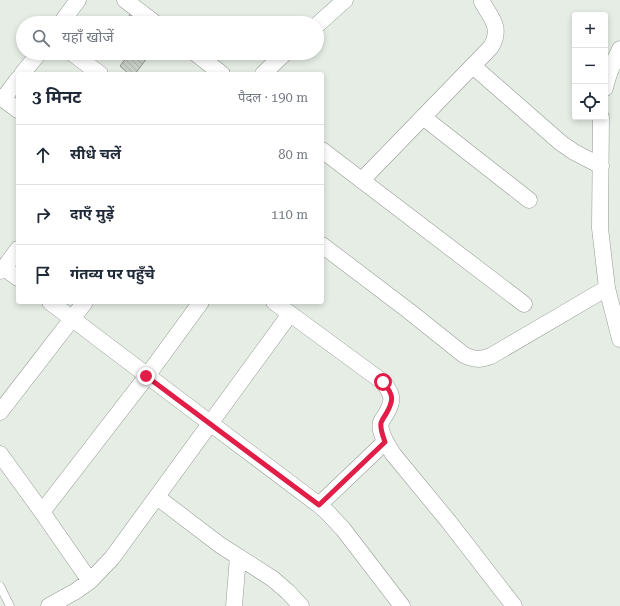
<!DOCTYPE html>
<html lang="hi">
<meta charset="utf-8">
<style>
:root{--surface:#fff;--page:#f2f2f3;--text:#1f2937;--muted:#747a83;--line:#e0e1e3}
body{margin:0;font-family:"Roboto Serif","Noto Sans Devanagari",serif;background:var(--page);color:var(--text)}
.controls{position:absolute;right:12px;top:12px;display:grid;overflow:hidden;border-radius:4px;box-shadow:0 2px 6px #0003}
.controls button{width:36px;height:36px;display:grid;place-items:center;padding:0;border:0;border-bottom:1px solid var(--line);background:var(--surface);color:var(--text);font:20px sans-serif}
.stop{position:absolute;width:12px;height:12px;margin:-9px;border:3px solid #e11d48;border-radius:50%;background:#fff}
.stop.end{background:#e11d48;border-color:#fff;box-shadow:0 1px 4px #0008}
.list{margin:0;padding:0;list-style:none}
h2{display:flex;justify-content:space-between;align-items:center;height:52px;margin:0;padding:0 16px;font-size:17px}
h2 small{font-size:13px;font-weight:400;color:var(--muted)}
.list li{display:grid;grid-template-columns:26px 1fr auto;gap:12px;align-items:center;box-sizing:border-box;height:60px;padding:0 16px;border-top:1px solid var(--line)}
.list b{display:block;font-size:15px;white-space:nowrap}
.list em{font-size:13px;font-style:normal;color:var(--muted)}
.icon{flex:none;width:22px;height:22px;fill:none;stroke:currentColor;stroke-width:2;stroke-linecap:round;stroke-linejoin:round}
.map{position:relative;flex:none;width:620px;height:606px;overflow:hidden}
.search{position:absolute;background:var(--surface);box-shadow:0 2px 6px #0003;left:16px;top:16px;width:308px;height:44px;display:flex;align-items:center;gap:10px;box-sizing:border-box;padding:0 14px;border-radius:22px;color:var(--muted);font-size:15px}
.panel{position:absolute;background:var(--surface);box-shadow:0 2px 6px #0003;left:16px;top:72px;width:308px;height:232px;border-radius:4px}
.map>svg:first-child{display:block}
.building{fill:url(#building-back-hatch);stroke:#8d948d}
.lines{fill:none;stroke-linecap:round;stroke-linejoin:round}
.lane-casing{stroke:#929a92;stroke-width:9}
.street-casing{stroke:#929a92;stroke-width:17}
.lane{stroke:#fff;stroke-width:8}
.street{stroke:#fff;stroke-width:16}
.route{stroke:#e11d48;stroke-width:5}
</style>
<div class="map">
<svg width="620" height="606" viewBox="0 0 620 606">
<defs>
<pattern id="building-back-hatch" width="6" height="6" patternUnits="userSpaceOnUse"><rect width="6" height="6" fill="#c9d1c8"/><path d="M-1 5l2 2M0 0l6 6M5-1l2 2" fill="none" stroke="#acb3ab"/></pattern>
</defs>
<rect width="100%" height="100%" fill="#e5ede5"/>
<path class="building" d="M 133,11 L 148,23 L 123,23 Z
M 130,53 L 141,53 L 147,58 L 135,74 L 129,74 L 120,66 Z"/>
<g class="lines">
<g class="lane-casing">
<path id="lane" d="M 0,586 L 10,606"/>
</g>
<g class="street-casing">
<path id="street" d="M 125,0 L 155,23
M 61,23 L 78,0
M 317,25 L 345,0
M 72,53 L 100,74
M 195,53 L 222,74
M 473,66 L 561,143 L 574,152 L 601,166
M 22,74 L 39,53
M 263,74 L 285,53
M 605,88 C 608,74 614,61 620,49
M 0,97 L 18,110
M 3,99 L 18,79
M 423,117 L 529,200
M 601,117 L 600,228 L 607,288 L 620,339
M 322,150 L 524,304
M 362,180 L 491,47 C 502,28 492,19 482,2
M 322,245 L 409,311 L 464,355 C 475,360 480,360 491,356 L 607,288
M 4,268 L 18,278
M 0,271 L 4,268 L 18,249
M 50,302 L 210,423 L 319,505 L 328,513 L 343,529 L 402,606
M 274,302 L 383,382 C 393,395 394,400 386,414 C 385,416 382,419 381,422 C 378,433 388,445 393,454 L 449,522 L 514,606
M 0,412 L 85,302
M 0,454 L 42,512 L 90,581
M 157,497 L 220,545 L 273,579 L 288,592 L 301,606
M 319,505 L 385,442
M 42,512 L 147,376 L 201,302
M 49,606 L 76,591 L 90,581 L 112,558 L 290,314
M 234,606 L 238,557"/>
</g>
<use href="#lane" class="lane"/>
<use href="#street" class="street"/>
</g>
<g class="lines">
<path class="route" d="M 146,376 L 319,505 L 385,442 C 383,436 380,429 381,423 C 382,420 384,417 386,414 C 394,400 394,395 383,382"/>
</g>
</svg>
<div class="controls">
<button>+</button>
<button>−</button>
<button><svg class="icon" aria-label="locate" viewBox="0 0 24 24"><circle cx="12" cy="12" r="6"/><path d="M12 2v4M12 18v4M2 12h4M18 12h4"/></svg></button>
</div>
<div class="stop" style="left:383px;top:382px"></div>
<div class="stop end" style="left:146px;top:376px"></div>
<div class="search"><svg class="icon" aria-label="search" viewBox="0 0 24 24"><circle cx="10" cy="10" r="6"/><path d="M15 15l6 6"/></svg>यहाँ खोजें</div>
<section class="panel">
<h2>3 मिनट<small>पैदल · 190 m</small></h2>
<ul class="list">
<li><svg class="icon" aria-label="ahead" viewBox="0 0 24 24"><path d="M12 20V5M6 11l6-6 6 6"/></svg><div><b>सीधे चलें</b></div><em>80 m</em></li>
<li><svg class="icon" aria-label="right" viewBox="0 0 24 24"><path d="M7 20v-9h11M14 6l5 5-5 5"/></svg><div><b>दाएँ मुड़ें</b></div><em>110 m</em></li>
<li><svg class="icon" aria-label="arrive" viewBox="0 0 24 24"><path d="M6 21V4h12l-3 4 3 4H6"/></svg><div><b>गंतव्य पर पहुँचे</b></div></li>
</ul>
</section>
</div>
